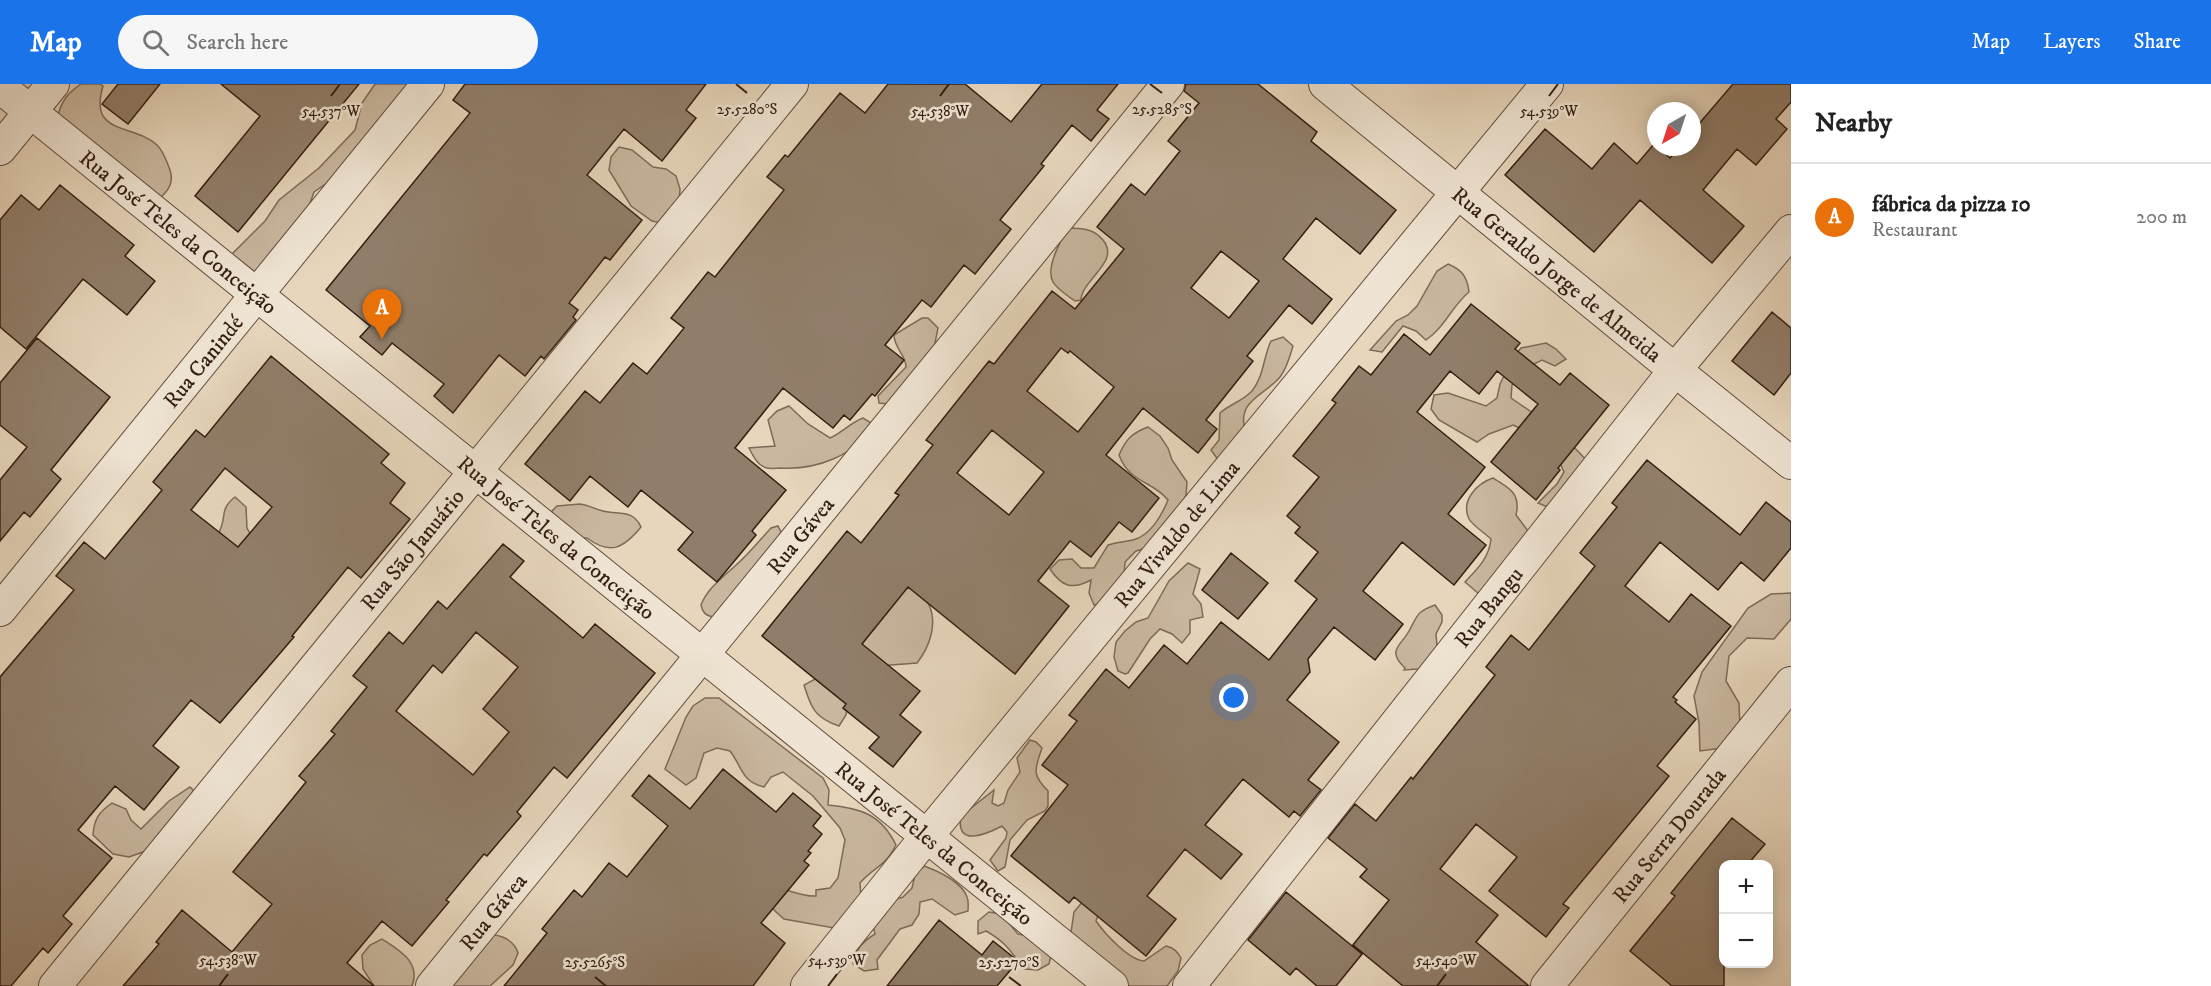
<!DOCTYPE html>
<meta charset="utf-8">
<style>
:root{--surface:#fff;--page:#f6f6f6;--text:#222;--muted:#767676;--line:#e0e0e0;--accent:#1a73e8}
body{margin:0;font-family:"IM FELL DW Pica",serif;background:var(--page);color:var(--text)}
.controls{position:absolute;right:18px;bottom:18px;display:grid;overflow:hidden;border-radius:12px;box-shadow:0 3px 15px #0003}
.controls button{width:54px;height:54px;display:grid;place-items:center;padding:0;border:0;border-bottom:2px solid var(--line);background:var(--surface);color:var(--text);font:30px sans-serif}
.compass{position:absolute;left:1647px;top:18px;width:54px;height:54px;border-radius:50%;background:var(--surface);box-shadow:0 3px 15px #0003;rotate:219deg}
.you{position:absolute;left:1234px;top:614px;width:21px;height:21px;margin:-15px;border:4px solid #fff;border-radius:50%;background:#1a73e8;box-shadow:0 0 0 9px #1a73e833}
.badge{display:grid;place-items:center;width:39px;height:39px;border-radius:50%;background:var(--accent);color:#fff;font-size:20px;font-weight:700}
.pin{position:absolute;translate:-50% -50px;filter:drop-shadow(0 2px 3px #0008)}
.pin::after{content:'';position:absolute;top:32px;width:21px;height:18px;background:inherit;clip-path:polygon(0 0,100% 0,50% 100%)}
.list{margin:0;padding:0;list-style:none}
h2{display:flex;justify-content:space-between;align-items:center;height:78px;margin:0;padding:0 24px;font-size:26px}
h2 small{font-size:20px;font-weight:400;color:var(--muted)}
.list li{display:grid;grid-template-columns:39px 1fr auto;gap:18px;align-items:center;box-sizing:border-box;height:108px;padding:0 24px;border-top:2px solid var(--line)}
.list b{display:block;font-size:22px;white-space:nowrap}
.list p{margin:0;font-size:20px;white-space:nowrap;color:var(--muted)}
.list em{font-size:20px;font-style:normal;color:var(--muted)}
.icon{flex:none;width:33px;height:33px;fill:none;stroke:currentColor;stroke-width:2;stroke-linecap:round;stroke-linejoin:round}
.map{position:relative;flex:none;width:1791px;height:902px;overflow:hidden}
header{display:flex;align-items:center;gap:36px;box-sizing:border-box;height:84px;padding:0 30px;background:var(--accent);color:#fff}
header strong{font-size:28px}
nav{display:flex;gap:33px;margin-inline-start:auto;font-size:21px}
.search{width:420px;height:54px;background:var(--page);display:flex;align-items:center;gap:15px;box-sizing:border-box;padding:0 21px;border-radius:33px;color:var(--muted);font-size:22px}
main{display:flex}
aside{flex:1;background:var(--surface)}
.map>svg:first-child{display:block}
.green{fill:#c9b79f;stroke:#7e6a58;stroke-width:1.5}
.building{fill:#917e6a;stroke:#341e12;stroke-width:1.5;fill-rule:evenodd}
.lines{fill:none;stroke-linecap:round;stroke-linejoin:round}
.minor-casing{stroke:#614c3c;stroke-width:34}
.minor{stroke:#efe4d3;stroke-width:32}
.ticks{fill:none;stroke:#341e12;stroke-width:2}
.labels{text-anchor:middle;stroke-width:5;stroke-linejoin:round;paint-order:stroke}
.street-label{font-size:22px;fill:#341e12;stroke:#efe4d3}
.ticks-label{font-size:15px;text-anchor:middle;fill:#341e12;stroke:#efe4d3;stroke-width:5;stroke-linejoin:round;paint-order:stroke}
</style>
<header>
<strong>Map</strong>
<div class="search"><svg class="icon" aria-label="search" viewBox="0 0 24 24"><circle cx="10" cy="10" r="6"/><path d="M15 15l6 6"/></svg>Search here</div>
<nav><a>Map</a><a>Layers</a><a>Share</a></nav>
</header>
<main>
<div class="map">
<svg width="1791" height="902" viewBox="0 0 1791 902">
<rect width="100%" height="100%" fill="#e7d6bc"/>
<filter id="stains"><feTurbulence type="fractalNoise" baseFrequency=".00333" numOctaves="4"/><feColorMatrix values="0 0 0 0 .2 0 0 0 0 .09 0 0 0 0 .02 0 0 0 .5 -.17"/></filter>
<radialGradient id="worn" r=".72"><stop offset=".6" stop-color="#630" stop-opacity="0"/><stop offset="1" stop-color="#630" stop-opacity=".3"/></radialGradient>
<path class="green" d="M 81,0 L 100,0 L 103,2 C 88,52 133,39 157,61 C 164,68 166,76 170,86 C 174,98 169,106 160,114 L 58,31 C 62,16 68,9 81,0 Z
M 375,0 L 415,0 L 356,79 L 314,108 L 296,159 L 257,193 L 229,173 L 265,137 L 279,116 L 319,84 L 355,46 L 362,19 Z
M 619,63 L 632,66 L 653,83 L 666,85 L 676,92 L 680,105 L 679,120 L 666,140 L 652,137 L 631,122 L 609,86 L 611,73 Z
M 1069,144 C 1083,145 1093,144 1103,156 C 1121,178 1082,195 1081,216 L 1075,217 C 1068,212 1057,205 1053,198 C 1045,184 1061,155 1069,144 Z
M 1448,180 C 1462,186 1467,192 1469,208 C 1452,222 1445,243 1426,256 L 1416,247 L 1403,242 L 1382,268 L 1370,266 L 1396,237 L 1408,231 L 1417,222 L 1437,187 Z
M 922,234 L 928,234 L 938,244 L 930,284 L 888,320 L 879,319 L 878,312 L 906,283 C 906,271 894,264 894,251 Z
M 1283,253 L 1293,262 C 1290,272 1287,284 1280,293 C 1263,313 1235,316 1246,350 L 1219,377 L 1211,366 L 1219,356 L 1220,329 C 1230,320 1243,317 1252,307 C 1264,292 1263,274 1271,257 Z
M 1546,259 L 1556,265 L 1566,275 L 1555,282 L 1542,276 L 1530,282 L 1512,301 L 1511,314 L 1543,336 L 1573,362 L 1590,380 L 1550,424 L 1538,419 L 1557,400 L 1564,388 C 1556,366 1533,350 1513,341 L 1489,350 L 1477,358 L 1439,336 L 1431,325 L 1434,311 L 1448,309 L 1486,322 L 1497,314 L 1500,300 L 1512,275 L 1521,264 Z
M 789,322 L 808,340 L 830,354 C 843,348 850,339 863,334 L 873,340 C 857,372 815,386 781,384 C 777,384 771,385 767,384 C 758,382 753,372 749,364 L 775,362 L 768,336 L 777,327 Z
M 1148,343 L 1160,352 L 1168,364 L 1172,376 L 1187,398 L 1186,411 L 1178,434 L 1150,463 L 1136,467 L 1125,478 L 1124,491 L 1109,519 L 1094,521 L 1089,509 L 1091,496 C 1072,506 1062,503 1050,485 L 1059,476 L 1072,475 L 1081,484 L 1094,484 L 1108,461 C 1117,458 1124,458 1133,456 C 1150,452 1162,431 1168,416 C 1152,396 1130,400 1119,371 C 1126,355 1132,349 1148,343 Z
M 1493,394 C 1510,404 1521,410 1516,431 L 1531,451 L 1479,510 L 1465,498 C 1478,484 1489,474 1491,455 C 1485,449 1473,442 1469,435 C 1460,416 1478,399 1493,394 Z
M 235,413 L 246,423 L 247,444 L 269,484 L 218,450 C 228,434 218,426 235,413 Z
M 580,420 C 588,421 595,425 603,427 C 619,431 633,425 641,443 C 623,465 610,471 587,454 L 580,454 L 553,433 L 552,427 L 557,422 Z
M 778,442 L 781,448 L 773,467 L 714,533 C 706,532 703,529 701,521 C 707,505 722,494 735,482 C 747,472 760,456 771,444 Z
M 1188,479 L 1200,485 L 1193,510 L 1201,520 L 1203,533 L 1190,536 L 1190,549 L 1182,559 L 1172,550 L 1160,545 L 1150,555 L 1128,589 L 1125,590 L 1118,587 L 1114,573 L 1116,558 L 1125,547 L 1136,538 L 1148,534 L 1169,497 Z
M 899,490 C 909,498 924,509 929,521 C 938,540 929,564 917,579 L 878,582 L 850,607 L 846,631 L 839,642 C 815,634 811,624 804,601 L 815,595 L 820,597 Z
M 1791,509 L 1791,535 L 1774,555 L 1747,554 L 1729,572 L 1726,597 L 1739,619 L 1740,644 L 1722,664 L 1700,667 L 1699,639 L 1694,612 L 1702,588 L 1748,524 L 1771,510 Z
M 1435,521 L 1442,531 L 1442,538 L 1436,550 L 1437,563 L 1430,580 L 1418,585 L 1404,586 L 1405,584 C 1386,566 1401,562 1409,547 C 1418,531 1416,528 1435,521 Z
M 705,614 L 719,614 L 823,694 L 829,706 L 828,721 C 860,724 881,730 896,761 C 884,784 875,782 860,799 L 861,813 L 834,844 L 784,835 L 774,826 L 771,814 L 777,804 C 791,806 802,813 816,812 L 816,806 L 830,804 L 838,794 L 845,756 L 840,744 L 813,712 L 783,688 L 771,693 L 764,703 C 741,697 743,684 730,667 L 717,664 L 704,669 L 696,694 L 686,701 L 665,685 L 686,633 L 693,622 Z
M 1030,656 L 1036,658 L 1042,664 C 1035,685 1031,690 1048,707 L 1048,722 L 1045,727 L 1027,736 L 1010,756 L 1005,783 L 998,787 L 990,776 L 1006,754 L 1007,748 L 1002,742 C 987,750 955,764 961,732 L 994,706 L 992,719 L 998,722 L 1004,719 L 1008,706 L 1020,688 L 1017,674 Z
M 190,703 L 199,712 L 157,763 L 129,773 L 113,770 L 93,751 C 94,735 99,728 112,719 L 126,725 L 131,736 L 141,745 L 169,717 Z
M 924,782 C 938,787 962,798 967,813 C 969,817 968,823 968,827 L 955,831 L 932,815 L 920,818 L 919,830 L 912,841 L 900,845 L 877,876 L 878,885 L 864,887 L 853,880 C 856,865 862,858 875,850 L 872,837 L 890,817 L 903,813 L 912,804 L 915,791 Z
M 1089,810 L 1103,819 L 1096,837 C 1105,850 1129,876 1144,877 L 1166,862 C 1174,864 1177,867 1181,874 L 1178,887 L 1167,902 L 1124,902 L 1067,853 L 1071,848 L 1074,828 Z
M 989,828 L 1001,830 L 1018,850 L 1030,852 L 1052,867 L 1049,880 L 1038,886 L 1024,885 C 1011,868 1006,858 986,847 L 978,850 L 978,837 Z
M 494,851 C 504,852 515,858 518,869 L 513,881 L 490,902 L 445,902 Z
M 382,855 C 400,867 421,878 412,902 L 374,902 L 363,885 L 362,871 L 370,861 Z"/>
<path class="building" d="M 118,0 L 160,0 L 128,40 L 102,20 Z
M 221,0 L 359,0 L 238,148 L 195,112 L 260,32 Z
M 465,0 L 706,0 L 686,26 L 696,34 L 662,77 L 624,45 L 587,91 L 642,136 L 610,176 L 605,173 L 569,219 L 578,226 L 573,233 L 576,236 L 544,275 L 541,272 L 525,292 L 499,271 L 453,329 L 434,312 L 444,300 L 392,259 L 382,271 L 360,253 L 370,242 L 326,206 L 470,29 L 453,16 Z
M 888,0 L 965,0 L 1011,38 L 1042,0 L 1118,0 L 1097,26 L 1109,35 L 1091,57 L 1072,41 L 1041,80 L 1044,82 L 1000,136 L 1011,145 L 975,190 L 964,181 L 931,223 L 922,216 L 885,261 L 904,276 L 875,312 L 872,310 L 850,336 L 844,331 L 833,344 L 783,304 L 735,364 L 786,406 L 752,447 L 756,451 L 717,498 L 678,466 L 693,448 L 641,406 L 628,423 L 590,392 L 570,417 L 525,380 L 585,307 L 600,319 L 633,279 L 647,290 L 684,244 L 671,234 L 708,188 L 715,193 L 784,106 L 767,93 L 785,71 L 788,73 L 840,9 L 865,29 Z
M 1186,0 L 1258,0 L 1317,48 L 1311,57 L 1396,126 L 1360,170 L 1316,134 L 1283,175 L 1332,215 L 1312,240 L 1289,221 L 1247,272 L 1253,277 L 1206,336 L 1217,345 L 1198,369 L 1143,324 L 1106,371 L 1159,414 L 1132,448 L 1119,438 L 1091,473 L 1070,457 L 1038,497 L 1069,522 L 1015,590 L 908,503 L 862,560 L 920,607 L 900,631 L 921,648 L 893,683 L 869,664 L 879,653 L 843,624 L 846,620 L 762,552 L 847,447 L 861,459 L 899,411 L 895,409 L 933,361 L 926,356 L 989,277 L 994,280 L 1052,207 L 1075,225 L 1124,165 L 1097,143 L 1131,100 L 1145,111 L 1180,67 L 1168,57 L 1199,19 L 1184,7 ZM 1221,167 L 1259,197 L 1229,234 L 1191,204 ZM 1061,264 L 1068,269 L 1070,267 L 1114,303 L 1078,348 L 1027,307 ZM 992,346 L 1044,388 L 1009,431 L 957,389 Z
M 1733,0 L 1791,0 L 1791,18 L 1776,35 L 1787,45 L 1756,81 L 1737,65 L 1703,106 L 1744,142 L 1712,179 L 1640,116 L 1594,168 L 1505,91 L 1545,45 L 1592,85 L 1614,59 L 1637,80 L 1654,60 L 1670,74 L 1679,63 L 1692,63 L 1692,48 Z
M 60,101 L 134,161 L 125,172 L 155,197 L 127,231 L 83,195 L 26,265 L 0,243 L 0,136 L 21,111 L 39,126 Z
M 1471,220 L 1520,259 L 1515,265 L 1560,301 L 1570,289 L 1609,321 L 1558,384 L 1560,386 L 1536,416 L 1491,378 L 1538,320 L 1497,287 L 1479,310 L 1450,287 L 1417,328 L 1485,383 L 1448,430 L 1486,461 L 1454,501 L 1402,458 L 1363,507 L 1403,540 L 1375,576 L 1334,543 L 1308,575 L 1310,588 L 1287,616 L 1339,658 L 1308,696 L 1321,706 L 1300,732 L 1294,727 L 1289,733 L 1243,695 L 1205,741 L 1242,770 L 1221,795 L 1185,765 L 1147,812 L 1176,835 L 1146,872 L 1074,813 L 1069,819 L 1011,772 L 1068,701 L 1042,681 L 1077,637 L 1069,631 L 1106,585 L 1129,604 L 1164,561 L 1187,580 L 1221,538 L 1269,576 L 1317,515 L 1295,497 L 1318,468 L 1295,449 L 1300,443 L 1287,432 L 1319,393 L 1293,372 L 1336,319 L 1332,316 L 1359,282 L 1371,291 L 1404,250 L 1430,271 Z
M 1772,228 L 1791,244 L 1791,289 L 1774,311 L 1732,277 Z
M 37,254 L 110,313 L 51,386 L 61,395 L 30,433 L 24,428 L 0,457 L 0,396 L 27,363 L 0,341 L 0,299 Z
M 271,272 L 389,370 L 381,379 L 405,399 L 390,419 L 410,435 L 361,494 L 348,483 L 292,552 L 294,553 L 220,639 L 191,616 L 153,662 L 179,683 L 144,726 L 115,702 L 78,746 L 112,774 L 63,832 L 72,840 L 48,869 L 43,864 L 11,902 L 0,902 L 0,593 L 74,506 L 56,492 L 84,458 L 105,475 L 162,406 L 153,398 L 196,346 L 205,353 ZM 225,384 L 272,423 L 238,463 L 191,426 Z
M 1647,376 L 1740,451 L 1766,418 L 1791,438 L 1791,464 L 1764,497 L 1741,478 L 1718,506 L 1660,458 L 1625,502 L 1669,538 L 1691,510 L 1731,542 L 1673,613 L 1677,616 L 1675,618 L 1696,635 L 1657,682 L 1669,692 L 1563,820 L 1569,824 L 1546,853 L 1489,807 L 1517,773 L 1476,740 L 1440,785 L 1498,831 L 1476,858 L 1529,902 L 1403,902 L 1353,861 L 1389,816 L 1360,793 L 1367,785 L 1328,754 L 1355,720 L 1376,737 L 1411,693 L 1413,695 L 1495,591 L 1486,583 L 1511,551 L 1529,566 L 1595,482 L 1580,469 L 1617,423 L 1612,419 Z
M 503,460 L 524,477 L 510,493 L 583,554 L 595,540 L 655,589 L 567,694 L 554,683 L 517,728 L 521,732 L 487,772 L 484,770 L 446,816 L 449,818 L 412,862 L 382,837 L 347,879 L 374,902 L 123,902 L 159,860 L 156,858 L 182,826 L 232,868 L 272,820 L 233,788 L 306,698 L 299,692 L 335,650 L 331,647 L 367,603 L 353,592 L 389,548 L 403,560 L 438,517 L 447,525 ZM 476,548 L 518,583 L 483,625 L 509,648 L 473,691 L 396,627 L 433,581 L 442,589 Z
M 1231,469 L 1268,499 L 1238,535 L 1202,506 Z
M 723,685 L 776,728 L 793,709 L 821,732 L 813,742 L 822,750 L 808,767 L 811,769 L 804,777 L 809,781 L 761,839 L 785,859 L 753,902 L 504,902 L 547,849 L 542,845 L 574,806 L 582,813 L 609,779 L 627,793 L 668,742 L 632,712 L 649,691 L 690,725 Z
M 1732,734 L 1765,760 L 1748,780 L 1724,780 L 1724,902 L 1672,902 L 1630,867 L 1675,812 L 1671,809 Z
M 1286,808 L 1362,870 L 1336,902 L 1317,902 L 1296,884 L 1290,891 L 1248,856 Z
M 939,836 L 982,871 L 993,857 L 1018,877 L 997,902 L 887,902 Z"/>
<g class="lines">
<g class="minor-casing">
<g id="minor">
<path id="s1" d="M 1325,0 L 1675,286 L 1791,379"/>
<path id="s2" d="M 0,3 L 1112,902"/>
<path d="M 0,65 L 53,0"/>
<path id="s3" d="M 0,526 L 428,0"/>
<path id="s4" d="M 55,902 L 792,0"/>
<path id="s5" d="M 432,902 L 1168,0"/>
<path id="s6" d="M 807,902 L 926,753 L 1547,0"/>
<path id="s7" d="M 1189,902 L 1675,286 L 1791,147"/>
<path id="s8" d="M 1547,902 L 1791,599"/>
</g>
</g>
<use href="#minor" class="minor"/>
</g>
<path class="ticks" d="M 736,0 L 747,9M 1150,0 L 1162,9M 331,12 L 340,0M 940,12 L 949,0M 1549,12 L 1558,0M 595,893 L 606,902M 1009,893 L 1021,902M 219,902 L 228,890M 828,902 L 837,890M 1437,902 L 1446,890"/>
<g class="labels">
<g class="street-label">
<text dy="8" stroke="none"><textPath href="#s2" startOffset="230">Rua José Teles da Conceição</textPath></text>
<text dy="8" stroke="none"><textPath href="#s1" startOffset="300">Rua Geraldo Jorge de Almeida</textPath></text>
<text dy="8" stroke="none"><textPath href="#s3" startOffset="321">Rua Canindé</textPath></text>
<text dy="8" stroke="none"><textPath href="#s6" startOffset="584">Rua Vivaldo de Lima</textPath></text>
<text dy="8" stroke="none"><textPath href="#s5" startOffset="582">Rua Gávea</textPath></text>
<text dy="8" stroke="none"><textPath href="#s2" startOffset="716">Rua José Teles da Conceição</textPath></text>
<text dy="8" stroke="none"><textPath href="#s4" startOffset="564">Rua São Januário</textPath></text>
<text dy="8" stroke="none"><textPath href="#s7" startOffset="483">Rua Bangu</textPath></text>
<text dy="8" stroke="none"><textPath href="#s8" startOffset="194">Rua Serra Dourada</textPath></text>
<text dy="8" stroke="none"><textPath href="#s2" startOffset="1202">Rua José Teles da Conceição</textPath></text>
<text dy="8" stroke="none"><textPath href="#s5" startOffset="96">Rua Gávea</textPath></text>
</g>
</g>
<g class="ticks-label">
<text x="747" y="30">25.5280°S</text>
<text x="1162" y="30">25.5285°S</text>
<text x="331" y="32">54.537°W</text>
<text x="940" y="32">54.538°W</text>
<text x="1549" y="32">54.539°W</text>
<text x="228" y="881">54.538°W</text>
<text x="837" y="881">54.539°W</text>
<text x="1446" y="881">54.540°W</text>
<text x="595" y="883">25.5265°S</text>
<text x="1009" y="883">25.5270°S</text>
</g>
<rect width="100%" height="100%" filter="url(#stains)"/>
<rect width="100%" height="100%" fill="url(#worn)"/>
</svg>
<div class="controls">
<button>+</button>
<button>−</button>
</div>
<svg class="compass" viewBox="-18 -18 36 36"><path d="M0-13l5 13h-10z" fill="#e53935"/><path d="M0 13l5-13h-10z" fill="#767676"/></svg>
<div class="you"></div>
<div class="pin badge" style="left:382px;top:255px;background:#e8710a">A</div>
</div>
<aside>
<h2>Nearby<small></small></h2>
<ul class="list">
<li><span class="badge" style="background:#e8710a">A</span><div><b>fábrica da pizza 10</b><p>Restaurant</p></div><em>200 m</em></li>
</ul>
</aside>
</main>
